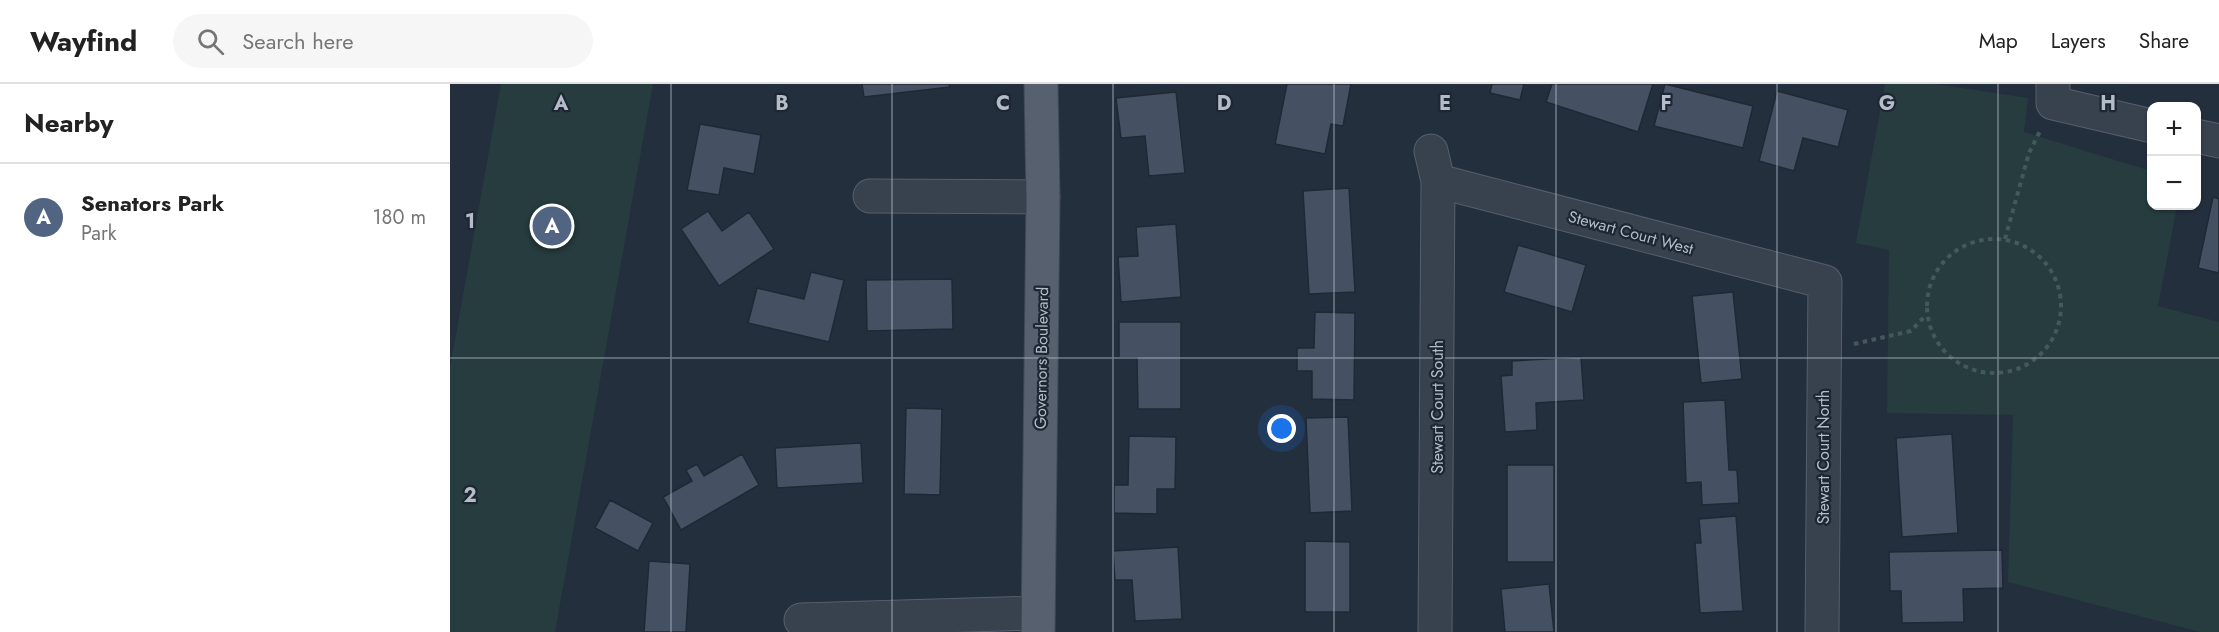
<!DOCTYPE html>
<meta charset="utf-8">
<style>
:root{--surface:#fff;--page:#f6f6f6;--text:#222;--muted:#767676;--line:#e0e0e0;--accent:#516482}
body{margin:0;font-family:Jost,sans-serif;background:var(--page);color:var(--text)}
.controls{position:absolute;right:18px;top:18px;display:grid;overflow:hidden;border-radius:12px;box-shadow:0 2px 4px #0004}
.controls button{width:54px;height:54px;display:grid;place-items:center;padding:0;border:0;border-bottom:2px solid var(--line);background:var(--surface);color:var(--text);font:30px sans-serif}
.you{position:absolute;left:832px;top:345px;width:21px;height:21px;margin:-15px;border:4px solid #fff;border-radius:50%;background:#1a73e8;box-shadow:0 0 0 9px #1a73e833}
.badge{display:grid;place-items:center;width:39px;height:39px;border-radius:50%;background:var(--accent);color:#fff;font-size:20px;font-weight:700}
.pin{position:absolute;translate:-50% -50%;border:3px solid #fff;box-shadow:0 2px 6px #0006}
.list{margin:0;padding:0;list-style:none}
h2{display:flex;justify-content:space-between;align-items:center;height:78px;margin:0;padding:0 24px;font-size:26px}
h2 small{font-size:20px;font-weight:400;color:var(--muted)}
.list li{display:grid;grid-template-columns:39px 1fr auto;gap:18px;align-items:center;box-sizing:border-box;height:108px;padding:0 24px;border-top:2px solid var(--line)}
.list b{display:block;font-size:22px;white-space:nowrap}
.list p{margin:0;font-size:20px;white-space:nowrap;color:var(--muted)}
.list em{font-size:20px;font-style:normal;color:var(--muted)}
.icon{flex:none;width:33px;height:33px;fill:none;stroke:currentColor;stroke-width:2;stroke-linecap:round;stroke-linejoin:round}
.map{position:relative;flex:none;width:1769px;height:548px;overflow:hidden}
header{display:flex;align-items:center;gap:36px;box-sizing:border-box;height:84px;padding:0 30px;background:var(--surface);border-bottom:2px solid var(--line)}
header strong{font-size:28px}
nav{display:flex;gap:33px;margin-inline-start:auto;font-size:21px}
.search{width:420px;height:54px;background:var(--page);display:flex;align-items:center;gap:15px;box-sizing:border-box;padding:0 21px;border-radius:33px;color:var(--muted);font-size:22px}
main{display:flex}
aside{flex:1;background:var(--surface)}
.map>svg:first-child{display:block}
.green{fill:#263c3f}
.building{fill:#455162;stroke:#1f2835;stroke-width:1.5}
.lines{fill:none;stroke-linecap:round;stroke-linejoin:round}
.minor-casing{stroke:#565f6c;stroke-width:35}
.major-casing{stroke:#414a57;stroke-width:35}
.path{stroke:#44595c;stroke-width:4;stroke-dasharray:4.5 4.5;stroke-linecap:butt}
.minor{stroke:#38414e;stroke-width:33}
.major{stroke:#56606e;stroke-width:33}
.grid{fill:none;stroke:#b4bcc9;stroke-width:1.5;stroke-opacity:0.55}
.labels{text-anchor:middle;stroke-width:4.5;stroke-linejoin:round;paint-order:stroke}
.street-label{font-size:16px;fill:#b4bcc9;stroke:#1d2633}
.grid-label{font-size:20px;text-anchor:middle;font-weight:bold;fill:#b4bcc9;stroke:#1d2633;stroke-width:4.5;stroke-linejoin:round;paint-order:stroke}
</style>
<header>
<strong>Wayfind</strong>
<div class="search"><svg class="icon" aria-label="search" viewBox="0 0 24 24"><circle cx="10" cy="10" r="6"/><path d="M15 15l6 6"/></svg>Search here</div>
<nav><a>Map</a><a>Layers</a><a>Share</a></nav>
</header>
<main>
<aside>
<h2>Nearby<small></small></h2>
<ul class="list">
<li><span class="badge">A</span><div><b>Senators Park</b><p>Park</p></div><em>180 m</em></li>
</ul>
</aside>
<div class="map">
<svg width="1769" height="548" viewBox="0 0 1769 548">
<rect width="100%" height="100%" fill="#242f3e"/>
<path class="green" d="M 51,0 L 203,0 L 105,548 L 0,548 L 0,284 Z
M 1435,0 L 1485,0 L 1578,14 L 1574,48 L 1701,87 L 1702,122 L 1727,122 L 1708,222 L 1769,238 L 1769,548 L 1751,548 L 1558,498 L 1563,331 L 1437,329 L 1439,166 L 1406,159 Z"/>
<path class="building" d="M 412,0 L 499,0 L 500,3 L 414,13 Z
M 837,0 L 901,0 L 893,42 L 881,40 L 875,70 L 825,60 Z
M 1042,0 L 1074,0 L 1070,16 L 1040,9 Z
M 1102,0 L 1203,0 L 1188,48 L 1096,18 Z
M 1215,0 L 1303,22 L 1293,64 L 1204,42 Z
M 1327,7 L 1398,26 L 1388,63 L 1353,54 L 1344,87 L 1309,77 Z
M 726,8 L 735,89 L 699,92 L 695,52 L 671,54 L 666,14 Z
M 250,40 L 311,51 L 304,90 L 274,84 L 269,111 L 237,106 Z
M 899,104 L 905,208 L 859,210 L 853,107 Z
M 1763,113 L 1769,115 L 1769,189 L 1748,184 Z
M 258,127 L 272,147 L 299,128 L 324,165 L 269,202 L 231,145 Z
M 726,140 L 731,213 L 671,218 L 668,173 L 688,172 L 686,143 Z
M 1068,161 L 1136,181 L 1122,228 L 1054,208 Z
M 361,188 L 394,196 L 379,258 L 298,239 L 307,204 L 354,215 Z
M 502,195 L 503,245 L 417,247 L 416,196 Z
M 1283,208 L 1292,295 L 1251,299 L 1242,212 Z
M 865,228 L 905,229 L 904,316 L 862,315 L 862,287 L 847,287 L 847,264 L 864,264 Z
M 669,238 L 731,238 L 731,325 L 688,325 L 687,274 L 669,274 Z
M 1131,273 L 1134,316 L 1086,319 L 1087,346 L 1055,348 L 1051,292 L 1062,291 L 1062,277 Z
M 1275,316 L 1279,386 L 1287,386 L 1289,419 L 1252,421 L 1251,398 L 1236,399 L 1233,318 Z
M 456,324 L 492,325 L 490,411 L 454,410 Z
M 898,333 L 902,427 L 860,429 L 856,334 Z
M 1502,350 L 1508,449 L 1452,453 L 1446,354 Z
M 679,352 L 726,353 L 725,405 L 707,405 L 707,430 L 664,429 L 664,401 L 678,401 Z
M 411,359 L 413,399 L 327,404 L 325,364 Z
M 292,370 L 309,401 L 231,446 L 213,413 L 242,397 L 236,386 L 247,380 L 254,392 Z
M 1057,381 L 1104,381 L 1104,478 L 1057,478 Z
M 160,416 L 203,439 L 188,467 L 145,444 Z
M 1286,432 L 1293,527 L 1250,529 L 1245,459 L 1251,459 L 1249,435 Z
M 855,457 L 900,458 L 900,528 L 855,528 Z
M 728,463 L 732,535 L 685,537 L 682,496 L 665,496 L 663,467 Z
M 1552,466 L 1553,504 L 1513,505 L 1514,538 L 1452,539 L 1451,507 L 1440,507 L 1439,468 Z
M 199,477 L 240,480 L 236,548 L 194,548 Z
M 1099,500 L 1104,548 L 1055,548 L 1051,505 Z"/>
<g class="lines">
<g class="minor-casing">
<path id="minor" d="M 1603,0 L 1603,19 L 1702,42
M 1746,52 L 1769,57
M 981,67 L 988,97 L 985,548
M 988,97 L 1375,198 L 1372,548
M 420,112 L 593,113
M 351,536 L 588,529"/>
</g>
<g class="major-casing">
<path id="major" d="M 588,548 L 593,113 L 591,0"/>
</g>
<path class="path" d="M 1555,155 L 1579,69 L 1591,45
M1477 222a67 67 0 1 1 134 0a67 67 0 1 1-134 0Z
M 1404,260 L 1461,247 L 1476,231"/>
<use href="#minor" class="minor"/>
<use href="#major" class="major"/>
</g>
<path class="grid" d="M 221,0 L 221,548M 442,0 L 442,548M 663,0 L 663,548M 884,0 L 884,548M 1106,0 L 1106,548M 1327,0 L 1327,548M 1548,0 L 1548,548M 0,274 L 1769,274"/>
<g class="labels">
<g class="street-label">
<text transform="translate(1181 148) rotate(15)" y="6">Stewart Court West</text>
<text transform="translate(591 274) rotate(-89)" y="6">Governors Boulevard</text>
<text transform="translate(987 323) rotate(-90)" y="6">Stewart Court South</text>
<text transform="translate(1373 373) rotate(-90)" y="6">Stewart Court North</text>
</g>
</g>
<g class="grid-label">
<text x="111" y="26">A</text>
<text x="332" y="26">B</text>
<text x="553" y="26">C</text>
<text x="774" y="26">D</text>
<text x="995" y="26">E</text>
<text x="1216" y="26">F</text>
<text x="1437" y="26">G</text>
<text x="1658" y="26">H</text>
<text x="20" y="144">1</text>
<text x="20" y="418">2</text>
</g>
</svg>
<div class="controls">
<button>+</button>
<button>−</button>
</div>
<div class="you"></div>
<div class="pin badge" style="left:102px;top:142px">A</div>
</div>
</main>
